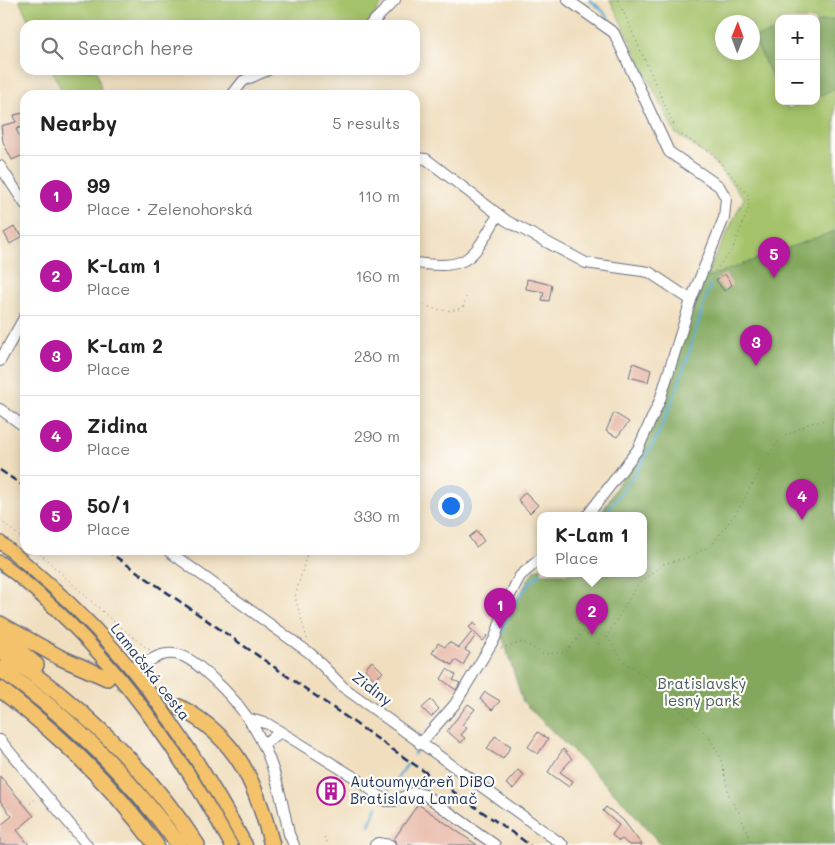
<!DOCTYPE html>
<meta charset="utf-8">
<style>
:root{--surface:#fff;--page:#f2f2f2;--text:#222;--muted:#767676;--line:#e0e0e0;--accent:#b5179e}
body{margin:0;font-family:Mali,sans-serif;background:var(--page);color:var(--text)}
.controls{position:absolute;right:15px;top:15px;display:grid;overflow:hidden;border-radius:10px;box-shadow:0 2px 12px #0003}
.controls button{width:45px;height:45px;display:grid;place-items:center;padding:0;border:0;border-bottom:1px solid var(--line);background:var(--surface);color:var(--text);font:25px sans-serif}
.compass{position:absolute;left:715px;top:15px;width:45px;height:45px;border-radius:50%;background:var(--surface);box-shadow:0 2px 12px #0003;rotate:1deg}
.you{position:absolute;left:450px;top:505px;width:18px;height:18px;margin:-12px;border:4px solid #fff;border-radius:50%;background:#1a73e8;box-shadow:0 0 0 8px #1a73e833}
.badge{display:grid;place-items:center;width:32px;height:32px;border-radius:50%;background:var(--accent);color:#fff;font-size:16px;font-weight:700}
.pin{position:absolute;translate:-50% -41px;filter:drop-shadow(0 1px 2px #0008)}
.pin::after{content:'';position:absolute;top:26px;width:18px;height:15px;background:inherit;clip-path:polygon(0 0,100% 0,50% 100%)}
.popup{position:absolute;left:537px;top:512px;width:110px;height:65px;box-sizing:border-box;display:grid;place-content:center;border-radius:10px;background:var(--surface);filter:drop-shadow(0 1px 4px #0005);font-size:16px;white-space:nowrap;color:var(--muted)}
.popup b{font-size:19px;color:var(--text)}
.popup::after{content:'';position:absolute;left:50%;top:100%;margin-left:-10px;border:10px solid transparent;border-top-color:var(--surface)}
.list{margin:0;padding:0;list-style:none}
h2{display:flex;justify-content:space-between;align-items:center;height:65px;margin:0;padding:0 20px;font-size:21px}
h2 small{font-size:16px;font-weight:400;color:var(--muted)}
.list li{display:grid;grid-template-columns:32px 1fr auto;gap:15px;align-items:center;box-sizing:border-box;height:80px;padding:0 20px;border-top:1px solid var(--line)}
.list b{display:block;font-size:19px;white-space:nowrap}
.list p{margin:0;font-size:16px;white-space:nowrap;color:var(--muted)}
.list em{font-size:16px;font-style:normal;color:var(--muted)}
.icon{flex:none;width:28px;height:28px;fill:none;stroke:currentColor;stroke-width:2;stroke-linecap:round;stroke-linejoin:round}
.map{position:relative;flex:none;width:835px;height:845px;overflow:hidden}
.search{position:absolute;background:var(--surface);box-shadow:0 2px 12px #0003;left:20px;top:20px;width:400px;height:55px;display:flex;align-items:center;gap:12px;box-sizing:border-box;padding:0 18px;border-radius:15px;color:var(--muted);font-size:19px}
.panel{position:absolute;background:var(--surface);box-shadow:0 2px 12px #0003;left:20px;top:90px;width:400px;height:465px;border-radius:15px}
.map>svg:first-child{display:block}
.green{fill:#a4c269;stroke:#607864;fill-rule:evenodd}
.forest{fill:#83a85d;stroke:#4f6c5e}
.lines{fill:none;stroke-linecap:round;stroke-linejoin:round}
.stream{stroke:#55a8d0;stroke-width:2.5}
.building{fill:#e7b6a5}
.highway-tunnel{stroke:#c5bbab;stroke-width:15;stroke-dasharray:15 8;stroke-linecap:butt}
.minor-casing{stroke:#666c80;stroke-width:12}
.major-casing{stroke:#666c80;stroke-width:15}
.highway-casing{stroke:#666c80;stroke-width:18}
.path{stroke:#666c80;stroke-width:1;stroke-dasharray:1 4;stroke-linecap:butt}
.minor{stroke:#fff;stroke-width:10}
.major{stroke:#f4c26a;stroke-width:12}
.highway{stroke:#f4c26a;stroke-width:15}
.rail{stroke:#1b2f5e;stroke-width:2.5;stroke-dasharray:8 4;stroke-linecap:butt}
.labels{text-anchor:middle;stroke-width:4.5;stroke-linejoin:round;paint-order:stroke}
.street-label{font-size:15px;fill:#1b2f5e;stroke:#fdfcf7}
.park-label{font-size:15px;fill:#445b61;stroke:#fdfcf7}
.poi-label{font-size:15px;fill:#1b2f5e;stroke:#fdfcf7;text-anchor:start}
</style>
<div class="map">
<svg width="835" height="845" viewBox="0 0 835 845">
<rect width="100%" height="100%" fill="#fdfcf7"/>
<filter id="ink" filterUnits="userSpaceOnUse"><feTurbulence type="fractalNoise" baseFrequency=".02" numOctaves="2"/><feDisplacementMap in="SourceGraphic" scale="10" xChannelSelector="R" yChannelSelector="G"/><feConvolveMatrix kernelMatrix="1 2 1 2 8 2 1 2 1" color-interpolation-filters="sRGB"/></filter>
<filter id="wash" filterUnits="userSpaceOnUse"><feTurbulence type="fractalNoise" baseFrequency=".0096" numOctaves="4" result="noise"/><feDisplacementMap in="SourceGraphic" scale="20" xChannelSelector="R" yChannelSelector="G"/><feGaussianBlur stdDeviation="1.12" result="paint"/><feColorMatrix in="noise" values="0 0 0 0 0 0 0 0 0 0 0 0 0 0 0 0 0 1.4 0 .05"/><feComposite in="paint" operator="in"/></filter>
<g filter="url(#wash)">
<rect width="100%" height="100%" fill="#f0debe"/>
<path class="green" d="M 19,0 L 385,0 L 367,25 L 31,25 Z
M 610,0 L 835,0 L 835,19 L 816,23 L 816,19 L 779,19 L 779,31 L 753,37 L 779,91 L 779,101 L 784,101 L 788,109 L 806,101 L 816,101 L 816,97 L 835,89 L 835,254 L 705,278 L 744,198 L 710,158 L 675,133 ZM 722,22 L 752,22 L 752,52 L 722,52 Z
M 52,70 L 97,70 L 102,95 L 64,95 Z"/>
<path class="forest" d="M 835,19 L 835,89 L 816,97 L 816,23 Z
M 779,31 L 779,91 L 753,37 Z
M 835,231 L 835,845 L 661,845 L 628,807 L 523,702 L 500,629 L 533,572 L 541,567 L 541,574 L 643,574 L 643,516 L 600,516 L 638,449 L 705,278 Z"/>
<g class="lines">
<path class="stream" d="M 590,0 L 602,10 L 617,30
M 623,41 L 648,90
M 603,516 C 616,499 630,482 642,463 C 674,412 692,342 710,284
M 502,633 C 511,608 520,590 541,573
M 414,754 L 419,747
M 385,795 L 407,765
M 369,825 L 377,806"/>
</g>
<g id="blocks">
<path class="building" d="M 23,113 L 25,126 L 16,129 L 25,147 L 25,154 L 12,160 L 3,142 L 1,126 L 16,122 L 14,115 Z
M 14,227 L 23,236 L 10,244 L 4,233 Z
M 725,274 L 732,285 L 724,291 L 716,280 Z
M 527,279 L 552,285 L 549,301 L 542,300 L 544,292 L 526,289 Z
M 633,363 L 651,370 L 648,382 L 629,377 Z
M 614,413 L 629,422 L 617,437 L 606,431 Z
M 525,492 L 538,505 L 530,513 L 518,500 Z
M 477,531 L 484,541 L 476,547 L 469,537 Z
M 474,623 L 487,636 L 483,641 L 469,627 Z
M 471,633 L 475,637 L 465,650 L 470,653 L 463,665 L 455,660 L 452,665 L 432,653 L 438,643 L 445,647 L 449,642 L 459,648 Z
M 372,661 L 383,672 L 375,680 L 365,669 Z
M 447,669 L 456,675 L 453,680 L 460,683 L 456,690 L 441,679 Z
M 485,692 L 500,701 L 492,710 L 480,699 Z
M 431,700 L 439,709 L 431,717 L 422,708 Z
M 468,704 L 475,709 L 462,725 L 467,728 L 461,735 L 465,738 L 461,743 L 447,731 Z
M 538,732 L 548,739 L 538,754 L 528,747 Z
M 495,736 L 511,746 L 503,759 L 487,749 Z
M 563,749 L 572,759 L 560,772 L 573,781 L 569,787 L 548,772 Z
M 518,770 L 524,775 L 513,789 L 506,784 Z
M 0,776 L 34,816 L 17,830 L 29,845 L 0,845 L 0,826 L 12,816 L 0,801 Z
M 325,780 L 344,793 L 338,802 L 319,790 Z
M 418,804 L 477,845 L 397,845 L 394,839 Z
M 606,807 L 623,820 L 642,845 L 629,845 L 622,839 L 619,841 L 612,835 L 619,825 L 603,811 Z"/>
</g>
</g>
<g filter="url(#ink)">
<use href="#blocks" fill-opacity="0" stroke="#666c80" stroke-width="1"/>
<g class="lines">
<path class="highway-tunnel" d="M 118,682 L 179,707"/>
<g class="minor-casing">
<path id="minor" d="M 568,0 L 614,33 L 669,152 L 719,186 L 726,198 L 724,218 L 691,300 L 660,400 L 638,449 L 587,516
M 370,25 L 395,0
M 232,95 L 243,81 L 268,70
M 415,158 L 426,159 L 507,221 L 586,263 L 649,272 L 691,300
M 0,166 L 25,204
M 415,263 C 470,270 472,259 498,215
M 0,361 L 25,316
M 0,409 L 25,427
M 167,550 L 311,654 L 343,687 L 563,845
M 133,671 C 143,665 155,655 167,654 C 184,652 198,665 210,676 C 264,724 275,766 289,834 L 294,845
M 250,719 L 268,724 L 281,732
M 0,740 L 87,845
M 263,744 L 281,732 L 359,780 L 385,801 L 394,801 L 414,792 L 425,795 L 495,845
M 420,744 L 455,704 L 495,638 L 507,601 L 520,576 L 541,558
M 375,845 L 378,843 L 390,845"/>
</g>
<g class="major-casing">
<path id="major" d="M 0,542 C 61,591 119,647 164,712 C 194,754 221,799 246,845
M 0,562 C 99,637 171,737 231,845"/>
</g>
<g class="highway-casing">
<path id="highway" d="M 0,624 L 59,657 L 107,678
M 0,635 L 36,665
M 0,651 C 77,701 146,768 197,845
M 0,669 C 70,717 129,777 179,845
M 0,689 C 59,734 112,785 156,845
M 179,707 C 238,738 256,783 272,845"/>
</g>
<path class="path" d="M 618,0 L 677,132 L 713,154 L 748,195 L 749,208 L 732,250 L 713,273
M 415,301 C 430,308 448,315 463,307 L 466,297
M 0,520 L 25,541
M 36,550 L 114,622 L 148,649 L 152,650
M 307,639 L 295,597 L 308,550
M 501,648 L 523,642 L 543,654 L 566,652 L 583,632 L 598,644 L 607,636
M 26,807 L 37,798
M 324,837 L 329,845
M 752,845 L 739,812 L 730,799 L 720,756 L 708,736 L 647,677 L 622,660 L 607,636 L 638,584 L 663,564 L 690,557 L 712,545 L 740,507 L 770,452 L 783,437 L 808,424 L 835,418"/>
<use href="#minor" class="minor"/>
<use href="#major" class="major"/>
<use href="#highway" class="highway"/>
<path class="rail" d="M 0,470 L 25,487
M 106,550 L 530,845"/>
</g>
</g>
<defs>
<g id="building-ring" transform="scale(1.4375)"><circle r="9.5" fill="#fdfcf7" stroke="#b5179e" stroke-width="1.5"/><path d="M-4-6H4V6H1V3H-1V6H-4ZM-2.5-4.3h1.7v1.8h-1.7ZM.8-4.3h1.7v1.8H.8ZM-2.5-1h1.7V.8h-1.7ZM.8-1h1.7V.8H.8Z" fill="#b5179e"/></g>
</defs>
<g fill-rule="evenodd">
<use href="#building-ring" x="331" y="791"/>
</g>
<g class="labels">
<g class="street-label">
<text transform="translate(150 672) rotate(52)" y="5">Lamačská cesta</text>
<text transform="translate(372 689) rotate(37)" y="5">Zidiny</text>
</g>
<g class="park-label">
<text x="702" y="689">Bratislavský<tspan x="702" dy="17">lesný park</tspan></text>
</g>
<g class="poi-label">
<text x="350" y="787">Autoumyváreň DiBO<tspan x="350" dy="17">Bratislava Lamač</tspan></text>
</g>
</g>
</svg>
<div class="controls">
<button>+</button>
<button>−</button>
</div>
<svg class="compass" viewBox="-18 -18 36 36"><path d="M0-13l5 13h-10z" fill="#e53935"/><path d="M0 13l5-13h-10z" fill="#767676"/></svg>
<div class="you"></div>
<div class="pin badge" style="left:500px;top:629px">1</div>
<div class="pin badge" style="left:592px;top:635px">2</div>
<div class="popup"><b>K-Lam 1</b>Place</div>
<div class="pin badge" style="left:756px;top:366px">3</div>
<div class="pin badge" style="left:802px;top:520px">4</div>
<div class="pin badge" style="left:774px;top:278px">5</div>
<div class="search"><svg class="icon" aria-label="search" viewBox="0 0 24 24"><circle cx="10" cy="10" r="6"/><path d="M15 15l6 6"/></svg>Search here</div>
<section class="panel">
<h2>Nearby<small>5 results</small></h2>
<ul class="list">
<li><span class="badge">1</span><div><b>99</b><p>Place · Zelenohorská</p></div><em>110 m</em></li>
<li><span class="badge">2</span><div><b>K-Lam 1</b><p>Place</p></div><em>160 m</em></li>
<li><span class="badge">3</span><div><b>K-Lam 2</b><p>Place</p></div><em>280 m</em></li>
<li><span class="badge">4</span><div><b>Zidina</b><p>Place</p></div><em>290 m</em></li>
<li><span class="badge">5</span><div><b>50/1</b><p>Place</p></div><em>330 m</em></li>
</ul>
</section>
</div>
